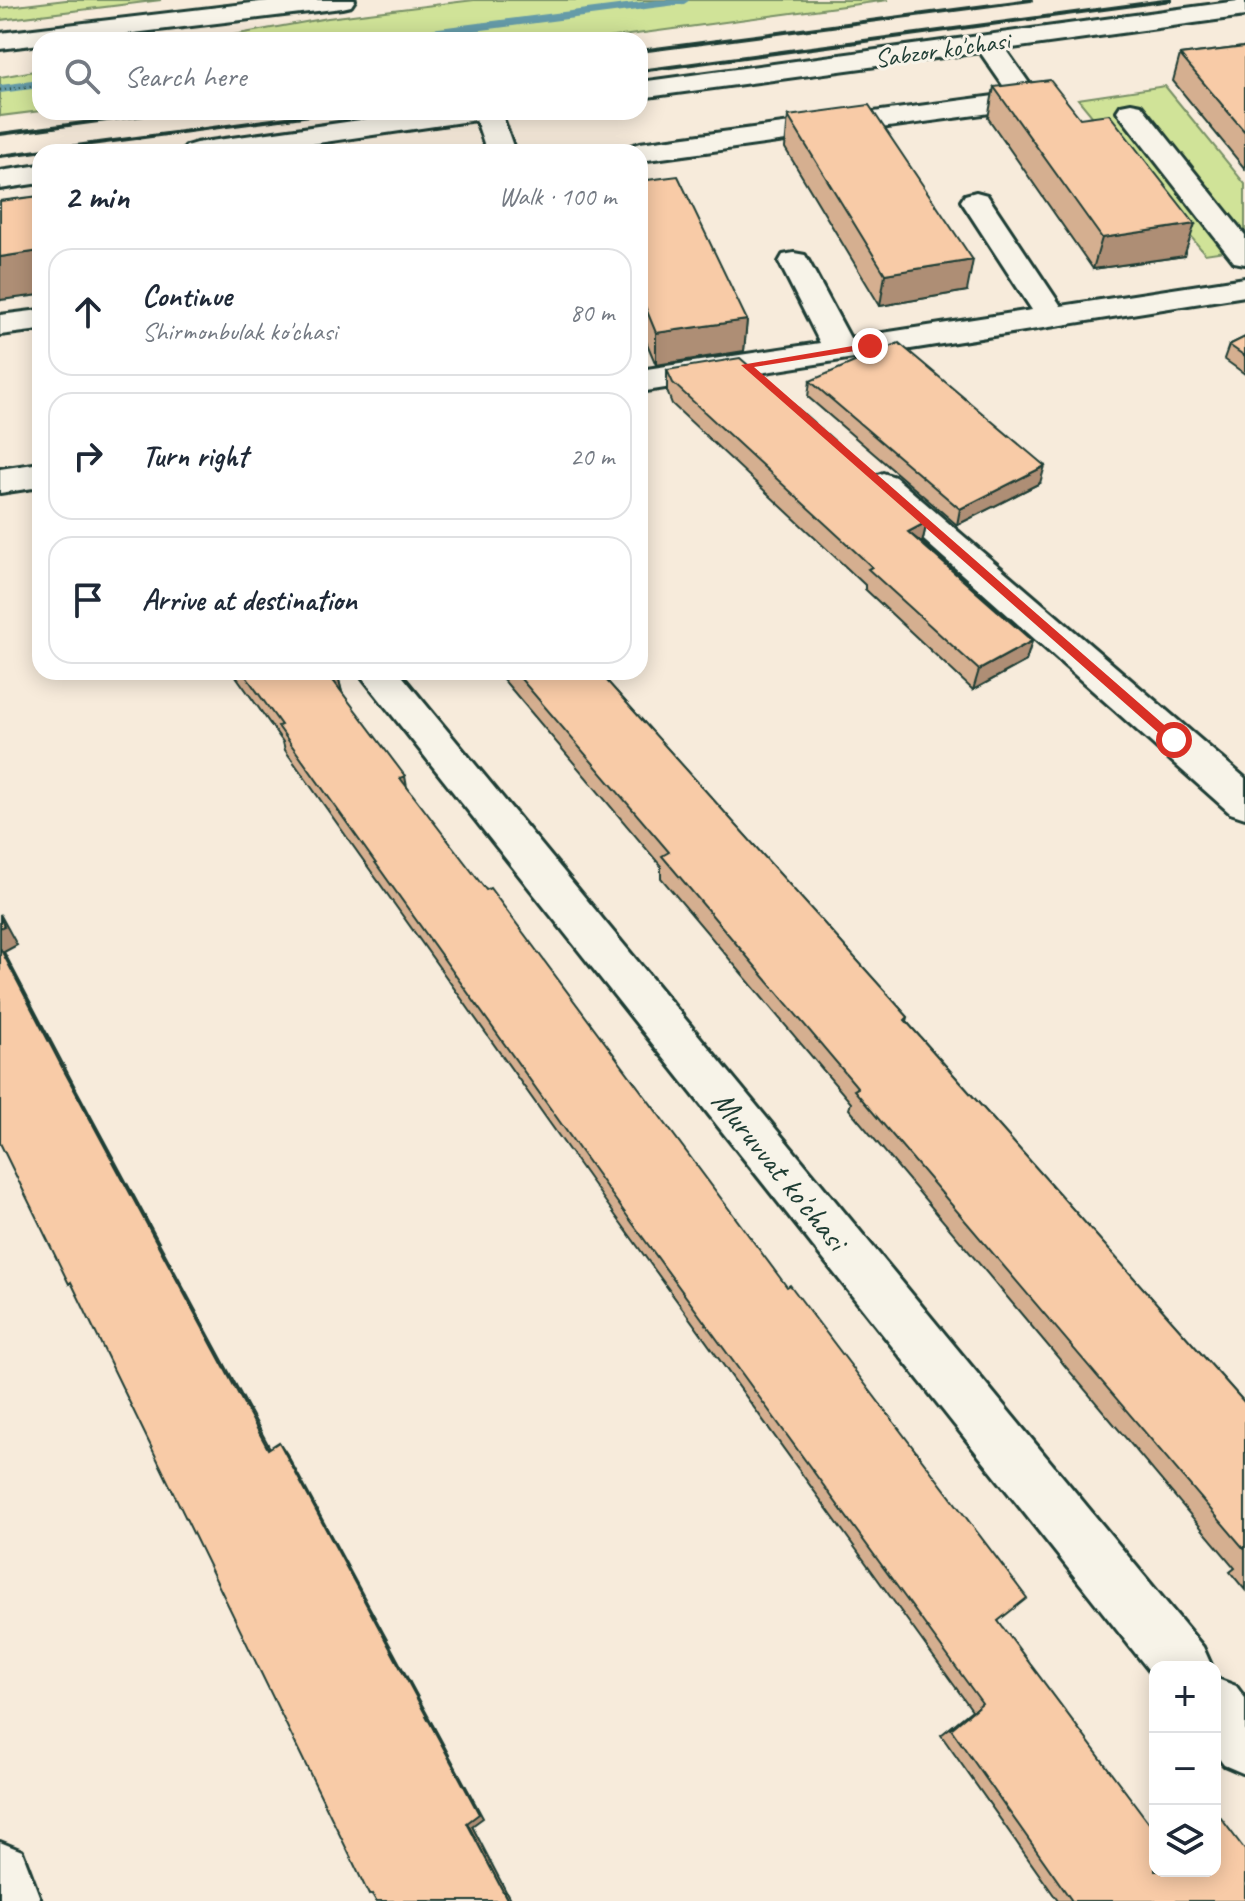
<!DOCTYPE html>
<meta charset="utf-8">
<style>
:root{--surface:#fff;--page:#f6f6f7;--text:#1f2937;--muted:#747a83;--line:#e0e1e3}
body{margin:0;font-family:Caveat,sans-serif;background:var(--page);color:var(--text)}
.controls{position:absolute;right:24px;bottom:24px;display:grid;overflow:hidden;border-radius:16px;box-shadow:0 4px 20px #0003}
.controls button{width:72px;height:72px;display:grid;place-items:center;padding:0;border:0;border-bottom:2px solid var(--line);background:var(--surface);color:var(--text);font:40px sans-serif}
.stop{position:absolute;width:24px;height:24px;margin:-18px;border:6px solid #d93025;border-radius:50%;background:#fff}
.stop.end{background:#d93025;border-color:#fff;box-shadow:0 2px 8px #0008}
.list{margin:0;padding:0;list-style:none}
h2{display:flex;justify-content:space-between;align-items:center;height:104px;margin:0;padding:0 32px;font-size:34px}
h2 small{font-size:26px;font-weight:400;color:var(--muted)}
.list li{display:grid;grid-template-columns:52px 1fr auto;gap:24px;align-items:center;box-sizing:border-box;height:128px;margin:0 16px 16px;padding:0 16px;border:2px solid var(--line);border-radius:24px}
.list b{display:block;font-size:30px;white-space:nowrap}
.list p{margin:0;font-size:26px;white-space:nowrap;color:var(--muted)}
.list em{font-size:26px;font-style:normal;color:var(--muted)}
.icon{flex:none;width:44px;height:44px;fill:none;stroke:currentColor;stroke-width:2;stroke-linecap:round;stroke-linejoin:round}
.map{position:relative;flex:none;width:1245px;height:1901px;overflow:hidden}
.search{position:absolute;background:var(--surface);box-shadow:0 4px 20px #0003;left:32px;top:32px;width:616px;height:88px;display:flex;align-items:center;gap:20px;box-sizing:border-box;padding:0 28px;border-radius:24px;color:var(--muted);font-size:30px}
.panel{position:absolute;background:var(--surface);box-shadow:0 4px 20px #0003;left:32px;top:144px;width:616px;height:536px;border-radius:24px}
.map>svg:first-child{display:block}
.green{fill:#d0e398;stroke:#789066;stroke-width:2}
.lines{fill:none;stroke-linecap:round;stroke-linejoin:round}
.stream{fill:#659ba8;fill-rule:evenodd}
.minor-casing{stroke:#1f3d34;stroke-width:6}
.highway-casing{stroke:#1f3d34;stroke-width:6}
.path{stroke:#1f3d34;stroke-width:3;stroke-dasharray:1 4;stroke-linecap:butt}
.minor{fill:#f7f3e8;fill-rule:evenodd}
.highway{fill:#f7f3e8;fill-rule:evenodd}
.rail{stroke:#1f3d34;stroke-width:4}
.wall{fill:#d5af90;stroke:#1f3d34;stroke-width:2}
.shaded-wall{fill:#ae8e75;stroke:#1f3d34;stroke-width:2}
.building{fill:#f8cba7;stroke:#1f3d34;stroke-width:2}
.route{fill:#d93025}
.labels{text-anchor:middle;stroke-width:6;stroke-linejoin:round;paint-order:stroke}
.far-street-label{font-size:26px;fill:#1f3d34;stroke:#f7f3e8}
.street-label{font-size:32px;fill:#1f3d34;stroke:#f7f3e8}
</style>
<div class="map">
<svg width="1245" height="1901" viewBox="0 0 1245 1901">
<rect width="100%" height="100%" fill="#f7ebdb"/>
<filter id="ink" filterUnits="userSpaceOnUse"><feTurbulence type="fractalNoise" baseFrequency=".0125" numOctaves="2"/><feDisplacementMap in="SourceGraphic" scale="16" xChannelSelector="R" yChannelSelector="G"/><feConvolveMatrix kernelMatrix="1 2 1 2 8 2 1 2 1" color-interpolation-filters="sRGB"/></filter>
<g filter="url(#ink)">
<path class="green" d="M 66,0 L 161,0 L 0,20 L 0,8 Z
M 474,0 L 888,0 L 592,40 L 205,40 L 328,18 Z
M 40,70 L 40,111 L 0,116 L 0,77 Z
M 1165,86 L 1245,184 L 1245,248 L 1205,254 L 1078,99 Z"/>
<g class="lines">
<path class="stream" d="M 657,0 L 690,0 L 684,4 L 404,40 L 370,40 L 376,36 Z
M 40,80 L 40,88 L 0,93 L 0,85 Z"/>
<g class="minor-casing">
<path id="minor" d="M 1245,0 L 1245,16 L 1005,49 L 1041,100 L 1037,106 L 1027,108 L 640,161 L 640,152 L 626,152 L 630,146 L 640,143 L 1009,94 L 980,52 L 640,98 L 640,82 Z
M 1131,103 L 1141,105 L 1245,235 L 1245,264 L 1234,262 L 1121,117 L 1117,111 L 1121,105 Z
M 417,112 L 501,112 L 515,152 L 487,152 L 476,120 L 256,152 L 182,152 L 186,146 L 196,143 Z
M 40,165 L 40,183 L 0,189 L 0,171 Z
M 976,192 L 987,195 L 1061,306 L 1245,278 L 1245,296 L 640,392 L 640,370 L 820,343 L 779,262 L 783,255 L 794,253 L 805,255 L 809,262 L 850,338 L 1032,310 L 961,201 L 965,195 Z
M 40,310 L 40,330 L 0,335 L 0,315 Z
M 40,463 L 40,487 L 0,493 L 0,469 Z
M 883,473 L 895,477 L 1245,778 L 1245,818 L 1230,813 L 871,493 L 865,485 L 871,477 Z
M 358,672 L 399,672 L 1203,1647 L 1212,1667 L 1155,1667 L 1155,1678 Z
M 1215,1678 L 1236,1686 L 1245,1698 L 1245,1774 L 1224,1765 L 1215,1753 Z
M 0,1842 L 22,1851 L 41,1901 L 0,1901 Z"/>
</g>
<g class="highway-casing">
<path id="highway" d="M 277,0 L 355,0 L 351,6 L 342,8 L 75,40 L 40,40 L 40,44 L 0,49 L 0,33 Z"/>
</g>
<path class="path" d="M 0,90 L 40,85"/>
<use href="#minor" class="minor"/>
<use href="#highway" class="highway"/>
<path class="rail" d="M 640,51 L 1031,0
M 640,71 L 1171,0
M 0,134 L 167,112
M 0,156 L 333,112"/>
</g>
<path class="wall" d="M 1245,47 L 1245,169 L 1173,81 L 1180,55 Z
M 994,87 L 1184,256 L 1093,269 L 988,118 Z
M 788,116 L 967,291 L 880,306 L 785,148 Z
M 640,181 L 747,320 L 744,351 L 656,365 L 640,327 Z
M 1245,337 L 1245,374 L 1224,359 L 1229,345 Z
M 667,370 L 927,522 L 922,543 L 1032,641 L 1026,661 L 973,690 L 865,589 L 865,585 L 672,404 L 667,391 Z
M 810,381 L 1040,483 L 957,525 L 808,397 Z
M 233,672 L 335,672 L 338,676 L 342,693 L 407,787 L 998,1621 L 1155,1871 L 1215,1871 L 1215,1813 L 1217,1813 L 1245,1901 L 1058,1901 L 941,1735 L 972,1710 L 610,1208 L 285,750 L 283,742 Z
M 497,672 L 599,672 L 908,1017 L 907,1022 L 1245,1403 L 1245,1590 L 1230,1572 L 1235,1568 L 849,1109 L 851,1103 L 661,878 L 661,866 Z"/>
<path class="shaded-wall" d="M 1195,224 L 1184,256 L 1093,269 L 1102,238 Z
M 40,251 L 40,295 L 0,300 L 0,257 Z
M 973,260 L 967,291 L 880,306 L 885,274 Z
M 747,320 L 744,351 L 656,365 L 656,333 Z
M 1045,466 L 1040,483 L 957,525 L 960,509 Z
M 927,522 L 922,543 L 908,532 Z
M 1032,641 L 1026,661 L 973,690 L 979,670 Z
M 338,676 L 344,700 L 332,679 Z
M 405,776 L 409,799 L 400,778 Z
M 0,914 L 17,945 L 4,952 L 74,1085 L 277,1461 L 268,1449 L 62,1067 L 0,948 Z
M 279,1442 L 287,1454 L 483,1818 L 472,1826 L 511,1901 L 508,1901 L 467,1823 Z"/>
<path class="building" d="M 1245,47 L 1245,132 L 1180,55 Z
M 1050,80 L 1080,118 L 1109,114 L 1195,224 L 1102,238 L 994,87 Z
M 869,105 L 973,260 L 885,274 L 788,116 Z
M 678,176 L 747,320 L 656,333 L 640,294 L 640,181 Z
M 40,196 L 40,251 L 0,257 L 0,201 Z
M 1245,337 L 1245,356 L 1229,345 Z
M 899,343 L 1045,466 L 960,509 L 810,381 Z
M 740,358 L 927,522 L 908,532 L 1032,641 L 979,670 L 868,569 L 872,567 L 673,383 L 667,370 Z
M 243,672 L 335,672 L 338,676 L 332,679 L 405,776 L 400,778 L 486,890 L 490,888 L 787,1287 L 790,1285 L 1027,1598 L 998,1621 L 1155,1831 L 1155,1871 L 1215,1871 L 1215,1814 L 1217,1813 L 1245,1850 L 1245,1901 L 1072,1901 L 951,1729 L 982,1703 L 609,1191 L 278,726 L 281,725 Z
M 515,672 L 599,672 L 908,1017 L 905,1020 L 1245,1403 L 1245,1550 L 854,1090 L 858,1088 L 662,856 L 669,852 Z
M 0,917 L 4,926 L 0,928 Z
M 0,948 L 62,1067 L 268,1449 L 279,1442 L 479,1814 L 467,1823 L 508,1901 L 376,1901 L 372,1894 L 369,1895 L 71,1282 L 69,1284 L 0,1143 Z"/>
</g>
<path class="route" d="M 870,343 L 874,348 L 754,367 L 1178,737 L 1178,743 L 1170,743 L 741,365 Z"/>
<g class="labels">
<g class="far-street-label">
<text transform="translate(942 49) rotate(-8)" y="9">Sabzor ko'chasi</text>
</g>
<g class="street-label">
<text transform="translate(780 1170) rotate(51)" y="11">Muruvvat ko'chasi</text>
</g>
</g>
</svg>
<div class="controls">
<button>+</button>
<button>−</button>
<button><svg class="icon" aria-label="layers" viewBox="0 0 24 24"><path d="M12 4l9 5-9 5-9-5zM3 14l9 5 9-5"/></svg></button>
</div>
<div class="stop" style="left:1174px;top:740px"></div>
<div class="stop end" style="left:870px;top:346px"></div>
<div class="search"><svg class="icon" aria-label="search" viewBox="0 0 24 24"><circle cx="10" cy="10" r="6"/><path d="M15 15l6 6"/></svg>Search here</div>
<section class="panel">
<h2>2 min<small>Walk · 100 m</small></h2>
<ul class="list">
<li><svg class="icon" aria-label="ahead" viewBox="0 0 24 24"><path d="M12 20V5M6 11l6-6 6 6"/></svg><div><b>Continue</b><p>Shirmonbulak ko'chasi</p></div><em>80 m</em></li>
<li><svg class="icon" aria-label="right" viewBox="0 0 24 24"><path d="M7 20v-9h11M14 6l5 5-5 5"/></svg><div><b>Turn right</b></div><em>20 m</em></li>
<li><svg class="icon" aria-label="arrive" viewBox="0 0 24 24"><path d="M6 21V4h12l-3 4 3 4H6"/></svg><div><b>Arrive at destination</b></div></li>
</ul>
</section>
</div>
